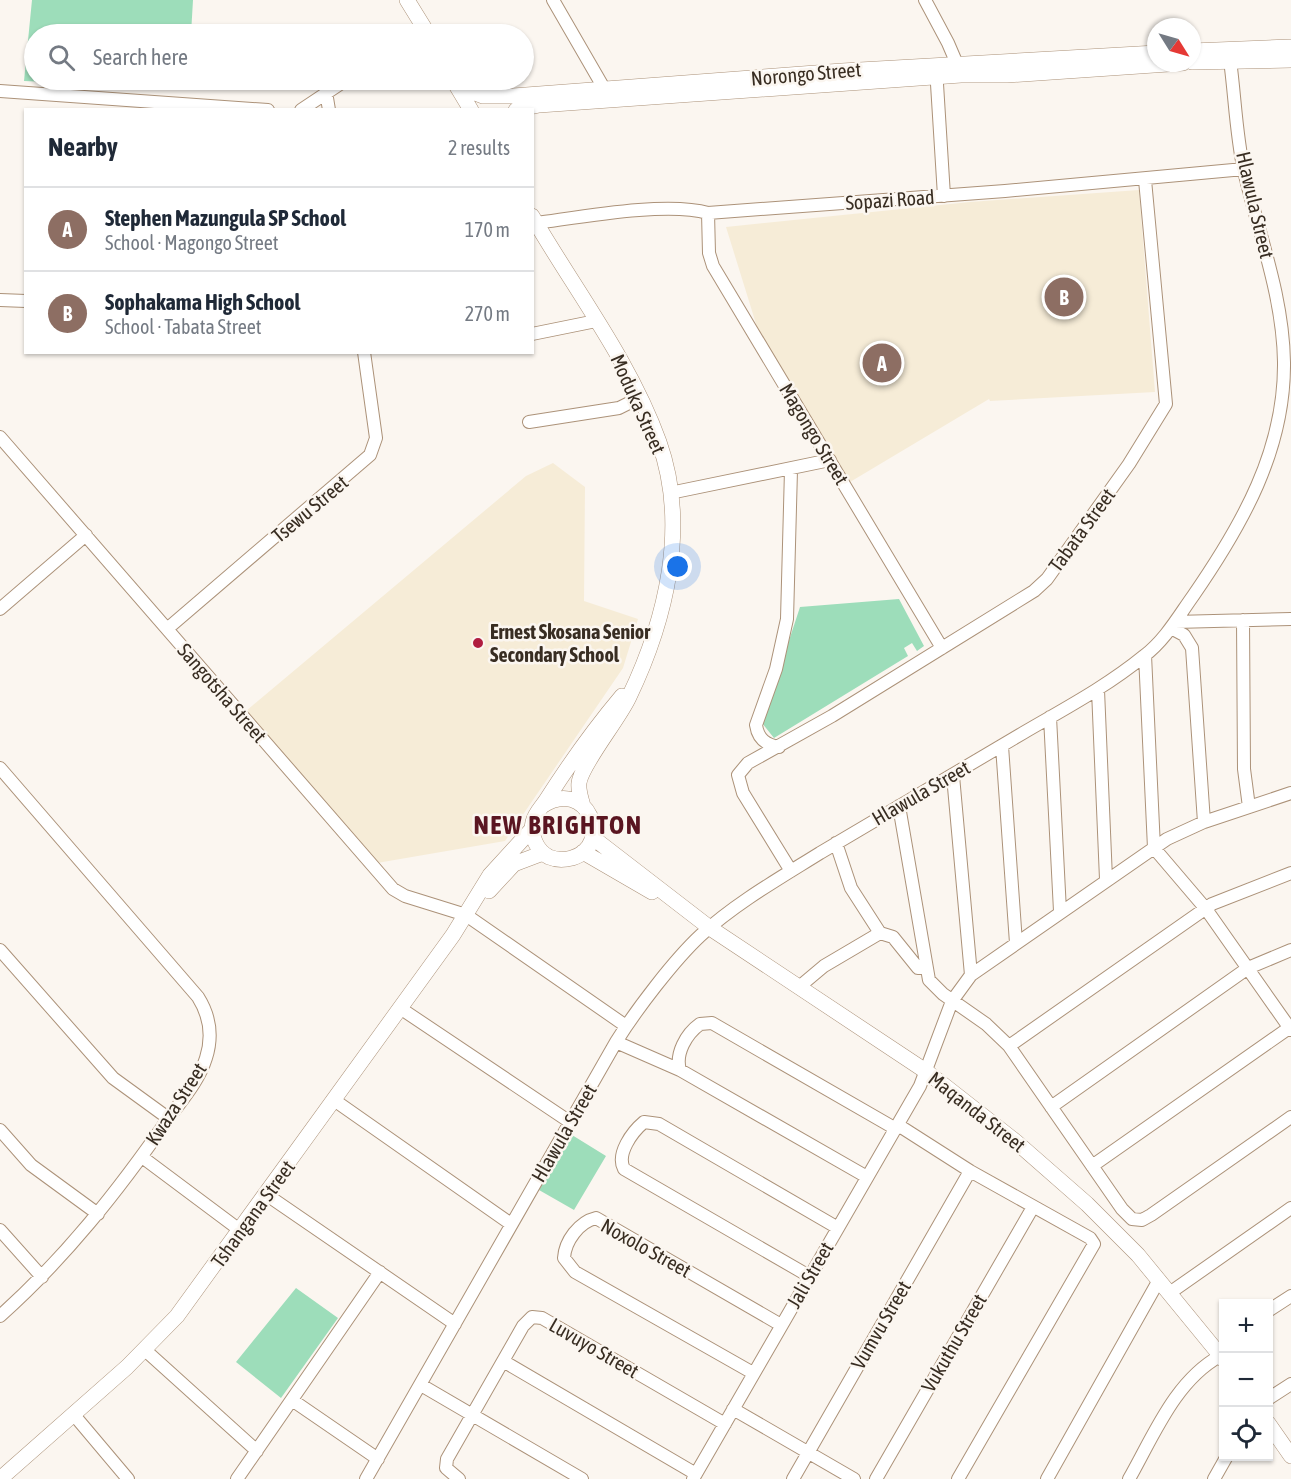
<!DOCTYPE html>
<meta charset="utf-8">
<style>
:root{--surface:#fff;--page:#f6f6f7;--text:#1f2937;--muted:#747a83;--line:#e0e1e3;--accent:#7c3aed}
body{margin:0;font-family:"Asap Condensed",sans-serif;background:var(--page);color:var(--text)}
.controls{position:absolute;right:18px;bottom:18px;display:grid;overflow:hidden;border-radius:0px;box-shadow:0 2px 4px #0004}
.controls button{width:54px;height:54px;display:grid;place-items:center;padding:0;border:0;border-bottom:2px solid var(--line);background:var(--surface);color:var(--text);font:30px sans-serif}
.compass{position:absolute;left:1147px;top:18px;width:54px;height:54px;border-radius:50%;background:var(--surface);box-shadow:0 2px 4px #0004;rotate:127deg}
.you{position:absolute;left:678px;top:567px;width:21px;height:21px;margin:-15px;border:4px solid #fff;border-radius:50%;background:#1a73e8;box-shadow:0 0 0 9px #1a73e833}
.badge{display:grid;place-items:center;width:39px;height:39px;border-radius:50%;background:var(--accent);color:#fff;font-size:20px;font-weight:700}
.pin{position:absolute;translate:-50% -50%;border:3px solid #fff;box-shadow:0 2px 6px #0006}
.list{margin:0;padding:0;list-style:none}
h2{display:flex;justify-content:space-between;align-items:center;height:78px;margin:0;padding:0 24px;font-size:26px}
h2 small{font-size:20px;font-weight:400;color:var(--muted)}
.list li{display:grid;grid-template-columns:39px 1fr auto;gap:18px;align-items:center;box-sizing:border-box;height:84px;padding:0 24px;border-top:2px solid var(--line)}
.list b{display:block;font-size:22px;white-space:nowrap}
.list p{margin:0;font-size:20px;white-space:nowrap;color:var(--muted)}
.list em{font-size:20px;font-style:normal;color:var(--muted)}
.icon{flex:none;width:33px;height:33px;fill:none;stroke:currentColor;stroke-width:2;stroke-linecap:round;stroke-linejoin:round}
.map{position:relative;flex:none;width:1291px;height:1479px;overflow:hidden}
.search{position:absolute;background:var(--surface);box-shadow:0 2px 4px #0004;left:24px;top:24px;width:510px;height:66px;display:flex;align-items:center;gap:15px;box-sizing:border-box;padding:0 21px;border-radius:33px;color:var(--muted);font-size:22px}
.panel{position:absolute;background:var(--surface);box-shadow:0 2px 4px #0004;left:24px;top:108px;width:510px;height:246px;border-radius:0px}
.map>svg:first-child{display:block}
.education{fill:#f6ecd7}
.green{fill:#9dddba}
.lines{fill:none;stroke-linecap:round;stroke-linejoin:round}
.minor-casing{stroke:#ac9279;stroke-width:14}
.tertiary-casing{stroke:#ac9279;stroke-width:16}
.minor{stroke:#fff;stroke-width:12}
.tertiary{stroke:#fff;stroke-width:15}
.poi-dot{fill:#b01d40;stroke:#fbf6f0;stroke-width:2}
.labels{text-anchor:middle;stroke-width:5;stroke-linejoin:round;paint-order:stroke}
.street-label{font-size:20px;fill:#382d22;stroke:#fbf6f0}
.poi-label{font-size:20px;font-weight:bold;fill:#382d22;stroke:#fbf6f0;text-anchor:start}
.district-label{font-size:26px;font-weight:bold;letter-spacing:1.5px;fill:#5a1521;stroke:#fbf6f0}
</style>
<div class="map">
<svg width="1291" height="1479" viewBox="0 0 1291 1479">
<rect width="100%" height="100%" fill="#fbf6f0"/>
<path class="education" d="M 1139,190 L 1155,392 L 990,401 L 989,399 L 850,482 L 757,327 L 726,227 L 970,202 Z
M 553,463 L 585,487 L 584,601 L 638,619 L 623,668 L 505,841 L 377,863 L 246,711 L 526,476 Z"/>
<path class="green" d="M 32,0 L 193,0 L 191,34 L 34,34 L 34,80 L 188,80 L 188,88 L 24,81 Z
M 899,599 L 924,646 L 917,651 L 912,643 L 904,648 L 908,656 L 774,738 L 762,723 L 800,607 Z
M 572,1135 L 606,1156 L 574,1210 L 539,1190 Z
M 296,1288 L 338,1318 L 281,1398 L 236,1362 Z"/>
<g class="lines">
<g class="minor-casing">
<path id="minor" d="M 553,0 L 605,90
M 925,0 L 948,43 L 960,71
M 936,68 L 944,196
M 0,91 L 268,110
M 326,92 L 329,110
M 301,110 L 346,80
M 708,213 L 709,253 L 713,266 L 942,648
M 536,223 C 581,217 667,201 708,213 L 1005,191 L 1244,169
M 0,300 L 26,301
M 532,334 L 596,321
M 529,422 L 619,408 L 639,398
M 0,437 L 393,889 L 405,896 L 466,915 L 626,1026
M 670,493 L 830,460
M 0,609 L 86,535
M 1243,620 L 1244,769 L 1249,807
M 1175,622 L 1291,619
M 1171,628 L 1184,635 L 1192,648 L 1204,822
M 167,629 L 370,455 L 376,438 L 364,352
M 1145,655 L 1154,848 L 1206,909 L 1291,1030
M 1098,690 L 1106,879
M 1050,717 L 1060,911
M 1002,746 L 1016,943
M 779,747 C 766,745 758,739 756,725 L 776,669 L 787,619 L 791,470
M 0,768 L 198,997 C 210,1016 213,1036 206,1058 C 199,1081 182,1100 168,1119 C 118,1191 65,1258 0,1316
M 953,776 L 971,975
M 899,806 L 929,980 L 943,994 L 986,1024 L 1009,1046 L 1122,1209 L 1132,1219 L 1142,1220 L 1151,1215 L 1291,1117
M 836,843 L 851,888 L 880,933
M 791,871 L 743,793 L 738,775 L 748,763 L 832,716 L 1034,591 L 1047,579 L 1129,464 L 1166,404 L 1145,180
M 0,950 L 113,1078 L 168,1118
M 799,987 L 824,966 L 880,933 L 893,937 L 918,968 L 924,967
M 400,1008 L 570,1122
M 616,1042 L 680,1070 L 867,1177
M 1009,1046 L 1212,904 L 1291,873
M 680,1070 C 675,1054 686,1034 700,1024 L 712,1023 L 896,1129
M 334,1100 L 511,1224
M 1051,1107 L 1248,968 L 1291,950
M 898,1125 L 970,1171 L 1090,1238 L 1094,1244 L 958,1479
M 0,1130 L 31,1165 L 98,1214
M 142,1157 L 241,1231
M 1092,1166 L 1289,1028
M 267,1195 L 455,1324
M 0,1230 L 42,1277
M 809,1276 L 624,1169 C 616,1154 632,1132 644,1122 L 659,1124 L 838,1228
M 1171,1292 L 1291,1208
M 1268,1311 L 1291,1296
M 145,1350 L 257,1451
M 503,1361 L 696,1474
M 753,1373 L 575,1272 L 564,1258 C 565,1241 579,1222 596,1218 L 781,1325
M 421,1385 L 582,1479
M 1268,1399 L 1291,1384
M 292,1400 L 378,1459
M 733,1409 L 854,1479
M 74,1415 L 128,1479
M 237,1479 L 380,1272
M 366,1479 L 616,1042 C 636,1010 674,960 701,935 C 736,903 780,878 820,853 C 887,813 955,773 1023,733 C 1064,709 1106,687 1144,656 C 1165,640 1178,617 1193,596 C 1242,525 1285,450 1284,362 C 1283,296 1259,235 1244,171 C 1236,135 1235,97 1230,60
M 459,1479 L 446,1468 L 447,1459 L 523,1326 L 532,1317 L 542,1318 L 725,1424
M 693,1479 L 920,1086 L 952,1001 L 971,975 L 1167,839 L 1204,822 L 1291,793
M 793,1479 L 970,1171
M 876,1479 L 1033,1207
M 1047,1479 L 1159,1280
M 1129,1479 C 1154,1435 1175,1381 1220,1356
M 1214,1479 L 1227,1456"/>
</g>
<g class="tertiary-casing">
<path id="tertiary" d="M 407,0 L 428,34
M 1192,51 L 1291,47
M 1192,62 L 1291,60
M 456,85 L 471,110
M 457,86 L 483,96 L 513,96 L 842,71 L 1156,53
M 516,110 L 539,105 L 961,75 L 1007,75 L 1183,63
M 532,216 C 575,290 630,361 659,442 C 689,526 666,620 629,697 C 619,719 581,765 579,783 C 578,791 581,798 583,806
M 542,806 C 587,776 615,845 572,858 C 564,860 556,860 549,857 C 537,851 530,836 533,822 C 535,813 542,807 547,799 C 570,763 595,728 622,696
M 592,837 L 710,928 L 927,1072 L 1015,1141 L 1087,1204 L 1138,1255 L 1224,1360
M 583,852 L 652,892
M 489,891 L 514,864 L 543,853
M 1268,1423 L 1291,1456
M 0,1479 L 127,1367 L 177,1316 L 453,935 L 490,875 L 532,829"/>
</g>
<use href="#minor" class="minor"/>
<use href="#tertiary" class="tertiary"/>
</g>
<circle class="poi-dot" cx="478" cy="643" r="6"/>
<g class="labels">
<g class="street-label">
<text transform="translate(806 74) rotate(-5)" y="7">Norongo Street</text>
<text transform="translate(890 200) rotate(-4)" y="7">Sopazi Road</text>
<text transform="translate(1255 205) rotate(77)" y="7">Hlawula Street</text>
<text transform="translate(638 404) rotate(66)" y="7">Moduka Street</text>
<text transform="translate(814 434) rotate(59)" y="7">Magongo Street</text>
<text transform="translate(310 509) rotate(-40)" y="7">Tsewu Street</text>
<text transform="translate(1082 530) rotate(-54)" y="7">Tabata Street</text>
<text transform="translate(222 693) rotate(49)" y="7">Sangotsha Street</text>
<text transform="translate(921 793) rotate(-30)" y="7">Hlawula Street</text>
<text transform="translate(176 1104) rotate(-57)" y="7">Kwaza Street</text>
<text transform="translate(977 1112) rotate(38)" y="7">Maqanda Street</text>
<text transform="translate(564 1133) rotate(-60)" y="7">Hlawula Street</text>
<text transform="translate(253 1214) rotate(-54)" y="7">Tshangana Street</text>
<text transform="translate(646 1248) rotate(29)" y="7">Noxolo Street</text>
<text transform="translate(810 1275) rotate(-60)" y="7">Jali Street</text>
<text transform="translate(881 1325) rotate(-60)" y="7">Vumvu Street</text>
<text transform="translate(954 1343) rotate(-60)" y="7">Vukuthu Street</text>
<text transform="translate(594 1348) rotate(30)" y="7">Luvuyo Street</text>
</g>
<g class="poi-label">
<text x="490" y="639">Ernest Skosana Senior<tspan x="490" dy="23">Secondary School</tspan></text>
</g>
<g class="district-label">
<text x="558" y="834">NEW BRIGHTON</text>
</g>
</g>
</svg>
<div class="controls">
<button>+</button>
<button>−</button>
<button><svg class="icon" aria-label="locate" viewBox="0 0 24 24"><circle cx="12" cy="12" r="6"/><path d="M12 2v4M12 18v4M2 12h4M18 12h4"/></svg></button>
</div>
<svg class="compass" viewBox="-18 -18 36 36"><path d="M0-13l5 13h-10z" fill="#e53935"/><path d="M0 13l5-13h-10z" fill="#747a83"/></svg>
<div class="you"></div>
<div class="pin badge" style="left:882px;top:363px;background:#8d6e63">A</div>
<div class="pin badge" style="left:1064px;top:297px;background:#8d6e63">B</div>
<div class="search"><svg class="icon" aria-label="search" viewBox="0 0 24 24"><circle cx="10" cy="10" r="6"/><path d="M15 15l6 6"/></svg>Search here</div>
<section class="panel">
<h2>Nearby<small>2 results</small></h2>
<ul class="list">
<li><span class="badge" style="background:#8d6e63">A</span><div><b>Stephen Mazungula SP School</b><p>School · Magongo Street</p></div><em>170 m</em></li>
<li><span class="badge" style="background:#8d6e63">B</span><div><b>Sophakama High School</b><p>School · Tabata Street</p></div><em>270 m</em></li>
</ul>
</section>
</div>
